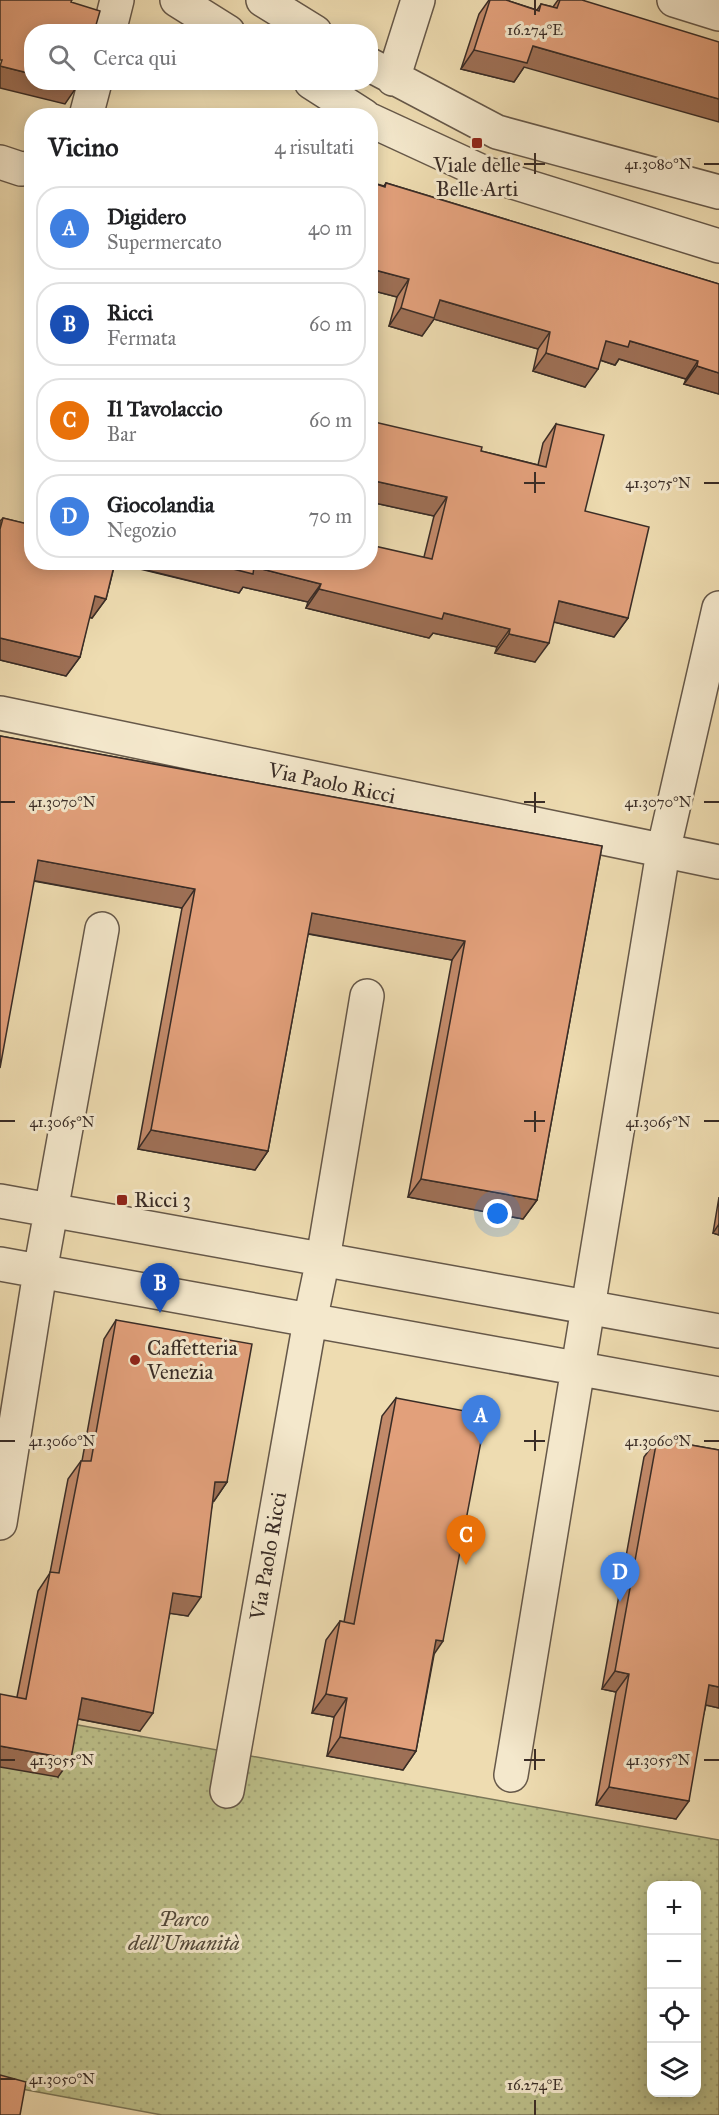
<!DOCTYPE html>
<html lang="it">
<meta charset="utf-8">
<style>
:root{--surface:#fff;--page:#f6f6f6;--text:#202124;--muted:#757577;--line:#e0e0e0;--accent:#8f2418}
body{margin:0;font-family:"IM FELL Great Primer",serif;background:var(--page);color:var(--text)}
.controls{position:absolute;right:18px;bottom:18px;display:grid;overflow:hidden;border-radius:12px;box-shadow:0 3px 15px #0003}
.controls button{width:54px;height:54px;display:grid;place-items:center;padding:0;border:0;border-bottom:2px solid var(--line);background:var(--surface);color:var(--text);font:30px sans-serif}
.you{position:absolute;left:498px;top:1214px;width:21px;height:21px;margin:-15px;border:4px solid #fff;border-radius:50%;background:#1a73e8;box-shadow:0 0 0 9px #1a73e833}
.badge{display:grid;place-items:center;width:39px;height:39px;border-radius:50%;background:var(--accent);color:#fff;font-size:20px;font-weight:700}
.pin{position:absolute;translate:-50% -50px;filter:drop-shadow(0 2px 3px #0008)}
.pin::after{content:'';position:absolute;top:32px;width:21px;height:18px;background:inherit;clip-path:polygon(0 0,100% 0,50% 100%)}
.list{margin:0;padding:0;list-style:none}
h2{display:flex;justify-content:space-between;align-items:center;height:78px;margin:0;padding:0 24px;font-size:26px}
h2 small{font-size:20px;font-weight:400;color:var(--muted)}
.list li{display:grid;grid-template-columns:39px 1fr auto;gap:18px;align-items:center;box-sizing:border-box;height:84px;margin:0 12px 12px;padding:0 12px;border:2px solid var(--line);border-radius:24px}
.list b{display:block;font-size:22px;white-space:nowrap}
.list p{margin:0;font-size:20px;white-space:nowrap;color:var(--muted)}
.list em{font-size:20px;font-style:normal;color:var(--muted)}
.icon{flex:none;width:33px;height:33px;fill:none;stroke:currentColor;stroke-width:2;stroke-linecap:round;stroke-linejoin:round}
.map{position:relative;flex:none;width:719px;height:2115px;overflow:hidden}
.search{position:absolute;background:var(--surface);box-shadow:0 3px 15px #0003;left:24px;top:24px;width:354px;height:66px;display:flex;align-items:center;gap:15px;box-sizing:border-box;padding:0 21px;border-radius:24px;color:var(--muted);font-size:22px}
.panel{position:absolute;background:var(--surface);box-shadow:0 3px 15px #0003;left:24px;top:108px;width:354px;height:462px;border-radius:24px}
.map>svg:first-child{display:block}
.green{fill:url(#green-dots);stroke:#7a7658;stroke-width:1.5;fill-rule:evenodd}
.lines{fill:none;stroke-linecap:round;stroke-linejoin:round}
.minor-casing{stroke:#665849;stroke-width:36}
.minor{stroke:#f4e8cc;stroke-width:33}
.wall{fill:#c28a6a;stroke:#392c26;stroke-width:1.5}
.shaded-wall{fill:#9e7056;stroke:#392c26;stroke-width:1.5}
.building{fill:#e2a07b;stroke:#392c26;stroke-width:1.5}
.ticks{fill:none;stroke:#392c26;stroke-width:2}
.poi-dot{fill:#8f2418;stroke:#f4e8cc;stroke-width:2}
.labels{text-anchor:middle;stroke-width:6;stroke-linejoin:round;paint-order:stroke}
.poi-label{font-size:21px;fill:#392c26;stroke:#f4e8cc;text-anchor:start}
.street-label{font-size:21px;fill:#392c26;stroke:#f4e8cc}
.park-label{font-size:21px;font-style:italic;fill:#53493a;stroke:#f4e8cc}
.ticks-label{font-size:15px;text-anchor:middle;fill:#392c26;stroke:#f4e8cc;stroke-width:6;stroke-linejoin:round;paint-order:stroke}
</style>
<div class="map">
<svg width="719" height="2115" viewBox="0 0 719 2115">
<defs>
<pattern id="green-dots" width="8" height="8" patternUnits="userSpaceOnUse" patternTransform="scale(1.5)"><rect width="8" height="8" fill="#bcbf89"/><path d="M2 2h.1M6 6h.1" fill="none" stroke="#a2a476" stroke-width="1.8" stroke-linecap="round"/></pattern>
</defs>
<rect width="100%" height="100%" fill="#eedcb1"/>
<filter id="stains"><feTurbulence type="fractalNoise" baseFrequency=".00333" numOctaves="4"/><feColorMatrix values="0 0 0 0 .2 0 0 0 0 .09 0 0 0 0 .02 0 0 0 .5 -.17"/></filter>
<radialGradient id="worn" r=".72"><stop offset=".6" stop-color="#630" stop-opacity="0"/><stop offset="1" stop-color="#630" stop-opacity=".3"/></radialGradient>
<path class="green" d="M 0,1711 L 719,1840 L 719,2115 L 162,2115 L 0,2085 ZM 652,1886 L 696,1886 L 696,2092 L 652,2092 Z"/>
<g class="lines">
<g class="minor-casing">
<path id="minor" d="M 177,0 L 228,32
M 263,0 L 315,32
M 674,0 L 719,14
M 109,32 L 117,0
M 370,65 L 497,132 L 719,192
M 393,79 L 418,0
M 311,82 L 364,116
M 86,116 L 95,82
M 370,120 L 487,174 L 719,246
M 0,162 L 21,169 L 32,168
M 0,713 L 719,862
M 0,1201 L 719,1331
M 0,1264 L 719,1394
M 0,1523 L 40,1272 L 102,929
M 511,1775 L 663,852 L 719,608
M 227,1791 L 310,1321 L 323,1259 L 367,996"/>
</g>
<use href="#minor" class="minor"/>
</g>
<path class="wall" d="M 489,0 L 506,0 L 537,10 L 541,4 L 553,7 L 558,0 L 582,0 L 524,67 L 514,82 L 461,69 L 479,14 Z
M 370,182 L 384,186 L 386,183 L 719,284 L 719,394 L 684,384 L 686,379 L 619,359 L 615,365 L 600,360 L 585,387 L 533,371 L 538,349 L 434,319 L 422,336 L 389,326 L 397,297 L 370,290 Z
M 556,424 L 585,511 L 628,618 L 614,637 L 554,622 L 535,662 L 495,653 L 497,647 L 433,633 L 429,638 L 306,608 L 308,602 L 243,587 L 239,593 L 115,563 L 106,599 L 92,618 L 89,617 L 80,657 L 66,676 L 0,660 L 0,521 L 3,518 L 31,525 L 32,521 L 32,562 L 424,557 L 434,516 L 370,502 L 481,451 L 538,465 L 543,443 Z
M 0,736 L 602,846 L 537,1200 L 523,1219 L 408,1197 L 452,960 L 308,934 L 268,1151 L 255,1170 L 138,1149 L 182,908 L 34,881 Z
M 719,1197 L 719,1235 L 713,1233 Z
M 116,1320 L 227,1482 L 214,1501 L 213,1501 L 188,1616 L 170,1613 L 140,1731 L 78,1719 L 58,1777 L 17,1697 L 38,1591 L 50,1573 L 68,1479 L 81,1461 L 82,1461 L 104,1339 Z
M 396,1398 L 434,1655 L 416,1751 L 403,1770 L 327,1756 L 334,1717 L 312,1713 L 326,1640 L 340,1621 L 344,1622 L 382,1416 Z
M 657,1439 L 719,1450 L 719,1708 L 706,1705 L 676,1819 L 596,1805 L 616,1692 L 602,1689 L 644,1457 Z"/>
<path class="shaded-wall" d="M 533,46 L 719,99 L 719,122 L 524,67 L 514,82 L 461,69 L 474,50 Z
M 0,66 L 32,74 L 32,82 L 67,82 L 78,85 L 65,104 L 0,88 Z
M 371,269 L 409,279 L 397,297 L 370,290 Z
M 440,300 L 550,332 L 538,349 L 434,319 L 422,336 L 389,326 L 401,308 Z
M 606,341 L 630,341 L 698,361 L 686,379 L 619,359 L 615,365 L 594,358 Z
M 546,353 L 598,369 L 585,387 L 533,371 Z
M 697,366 L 719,373 L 719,394 L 684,384 Z
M 370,480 L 447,497 L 434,516 L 370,502 Z
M 114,562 L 205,562 L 254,567 L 321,584 L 308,602 L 243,587 L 239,593 Z
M 319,589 L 444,613 L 510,629 L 497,647 L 433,633 L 429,638 L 306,608 Z
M 95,596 L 106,599 L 92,618 L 81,615 Z
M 559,601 L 628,618 L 614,637 L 546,620 Z
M 509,634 L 549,643 L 535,662 L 495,653 Z
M 0,638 L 80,657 L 66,676 L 0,660 Z
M 38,860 L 195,889 L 182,908 L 25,879 Z
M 312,913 L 465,941 L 452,960 L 299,932 Z
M 151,1130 L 268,1151 L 255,1170 L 138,1149 Z
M 421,1179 L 537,1200 L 523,1219 L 408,1197 Z
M 719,1224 L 719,1235 L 713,1233 Z
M 215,1482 L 227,1482 L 214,1501 L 202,1501 Z
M 173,1593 L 201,1597 L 188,1616 L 160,1612 Z
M 436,1640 L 443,1641 L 430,1660 Z
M 615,1671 L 629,1674 L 616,1692 L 602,1689 Z
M 709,1685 L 719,1687 L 719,1708 L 697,1703 Z
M 326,1694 L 347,1698 L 334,1717 L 312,1713 Z
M 82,1698 L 153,1713 L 140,1731 L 69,1717 Z
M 340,1737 L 416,1751 L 403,1770 L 327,1756 Z
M 0,1746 L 71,1759 L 58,1777 L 0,1767 Z
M 609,1787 L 689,1801 L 676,1819 L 596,1805 Z"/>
<path class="building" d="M 0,0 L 72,0 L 71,2 L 100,11 L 94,32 L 32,32 L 32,74 L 0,66 L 2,60 L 0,60 Z
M 490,0 L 506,0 L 539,11 L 541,4 L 557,8 L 560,0 L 582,0 L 719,42 L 719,99 L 533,46 L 527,63 L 474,50 Z
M 67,82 L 79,82 L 78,85 Z
M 134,111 L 148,116 L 133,116 Z
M 370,182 L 385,187 L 386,183 L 719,284 L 719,373 L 697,366 L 698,361 L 630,341 L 628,347 L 606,341 L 598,369 L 546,353 L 550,332 L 440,300 L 434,318 L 401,308 L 409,279 L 371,269 L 372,262 L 370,261 Z
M 370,421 L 482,447 L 481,451 L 546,467 L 556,424 L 604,435 L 585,511 L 649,527 L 628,618 L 559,601 L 549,643 L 509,634 L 510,629 L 444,613 L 442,619 L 319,589 L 321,584 L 254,567 L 253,574 L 205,562 L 370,562 L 370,545 L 432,559 L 447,497 L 370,480 Z
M 3,518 L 32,525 L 32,562 L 115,562 L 106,599 L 95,596 L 80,657 L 0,638 L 0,529 Z
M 0,736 L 602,846 L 537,1200 L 421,1179 L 465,941 L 312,913 L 268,1151 L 151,1130 L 195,889 L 38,860 L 0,1068 Z
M 116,1320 L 252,1344 L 227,1482 L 215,1482 L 201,1597 L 173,1593 L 153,1713 L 82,1698 L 71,1759 L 0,1746 L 0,1694 L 26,1699 L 50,1572 L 59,1573 L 81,1461 L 91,1461 Z
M 396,1398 L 486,1415 L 443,1641 L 436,1640 L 416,1751 L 340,1737 L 347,1698 L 326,1694 L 340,1621 L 354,1624 Z
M 657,1439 L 719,1450 L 719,1687 L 709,1685 L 689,1801 L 609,1787 L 629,1674 L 615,1671 Z
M 0,2075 L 26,2082 L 20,2115 L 0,2115 Z"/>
<path class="ticks" d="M 535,0 L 535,15M 535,153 L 535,174M 524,164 L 545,164M 704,164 L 719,164M 535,472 L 535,493M 524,483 L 545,483M 704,483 L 719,483M 535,792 L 535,813M 0,802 L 15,802M 524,802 L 545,802M 704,802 L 719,802M 535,1111 L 535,1132M 0,1121 L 15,1121M 524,1121 L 545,1121M 704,1121 L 719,1121M 535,1430 L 535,1451M 0,1441 L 15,1441M 524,1441 L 545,1441M 704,1441 L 719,1441M 535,1749 L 535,1770M 0,1760 L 15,1760M 524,1760 L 545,1760M 704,1760 L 719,1760M 0,2079 L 15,2079M 535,2100 L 535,2115"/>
<g class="poi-dot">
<rect x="471" y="137" width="12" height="12" rx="3"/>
<rect x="116" y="1194" width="12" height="12" rx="3"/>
<circle cx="135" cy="1360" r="6"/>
</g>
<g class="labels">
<g class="poi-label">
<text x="477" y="172" text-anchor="middle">Viale delle<tspan x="477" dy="24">Belle Arti</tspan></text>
<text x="134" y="1207">Ricci 3</text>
<text x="147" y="1355">Caffetteria<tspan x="147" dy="24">Venezia</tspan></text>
</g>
<g class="street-label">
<text transform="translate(332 783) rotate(12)" y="7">Via Paolo Ricci</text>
<text transform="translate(268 1556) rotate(-80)" y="7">Via Paolo Ricci</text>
</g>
<g class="park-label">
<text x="184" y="1926">Parco<tspan x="184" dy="24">dell'Umanità</tspan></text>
</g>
</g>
<g class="ticks-label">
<text x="535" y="35">16.274°E</text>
<text x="658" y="169">41.3080°N</text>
<text x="658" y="488">41.3075°N</text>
<text x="62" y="807">41.3070°N</text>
<text x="658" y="807">41.3070°N</text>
<text x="62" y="1127">41.3065°N</text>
<text x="658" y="1127">41.3065°N</text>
<text x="62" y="1446">41.3060°N</text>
<text x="658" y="1446">41.3060°N</text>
<text x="62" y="1765">41.3055°N</text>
<text x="658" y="1765">41.3055°N</text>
<text x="62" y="2084">41.3050°N</text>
<text x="535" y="2090">16.274°E</text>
</g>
<rect width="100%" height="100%" filter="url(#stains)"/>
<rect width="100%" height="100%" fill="url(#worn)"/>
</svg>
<div class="controls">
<button>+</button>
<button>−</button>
<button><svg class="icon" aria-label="locate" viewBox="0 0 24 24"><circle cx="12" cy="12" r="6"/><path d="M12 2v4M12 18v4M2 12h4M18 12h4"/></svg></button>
<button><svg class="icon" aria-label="layers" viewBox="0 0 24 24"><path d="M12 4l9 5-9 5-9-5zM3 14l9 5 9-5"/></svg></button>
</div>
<div class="you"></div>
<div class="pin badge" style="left:481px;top:1445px;background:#3f7fe0">A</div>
<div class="pin badge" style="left:160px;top:1313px;background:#1a4fb4">B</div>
<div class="pin badge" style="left:466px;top:1565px;background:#e8710a">C</div>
<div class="pin badge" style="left:620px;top:1602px;background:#3f7fe0">D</div>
<div class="search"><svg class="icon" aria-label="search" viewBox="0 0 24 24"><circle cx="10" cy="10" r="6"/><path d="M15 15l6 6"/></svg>Cerca qui</div>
<section class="panel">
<h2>Vicino<small>4 risultati</small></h2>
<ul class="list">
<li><span class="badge" style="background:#3f7fe0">A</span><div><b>Digidero</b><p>Supermercato</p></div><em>40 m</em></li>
<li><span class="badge" style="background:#1a4fb4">B</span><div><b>Ricci</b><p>Fermata</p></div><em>60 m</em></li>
<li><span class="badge" style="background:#e8710a">C</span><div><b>Il Tavolaccio</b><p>Bar</p></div><em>60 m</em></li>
<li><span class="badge" style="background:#3f7fe0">D</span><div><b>Giocolandia</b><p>Negozio</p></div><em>70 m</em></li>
</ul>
</section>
</div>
